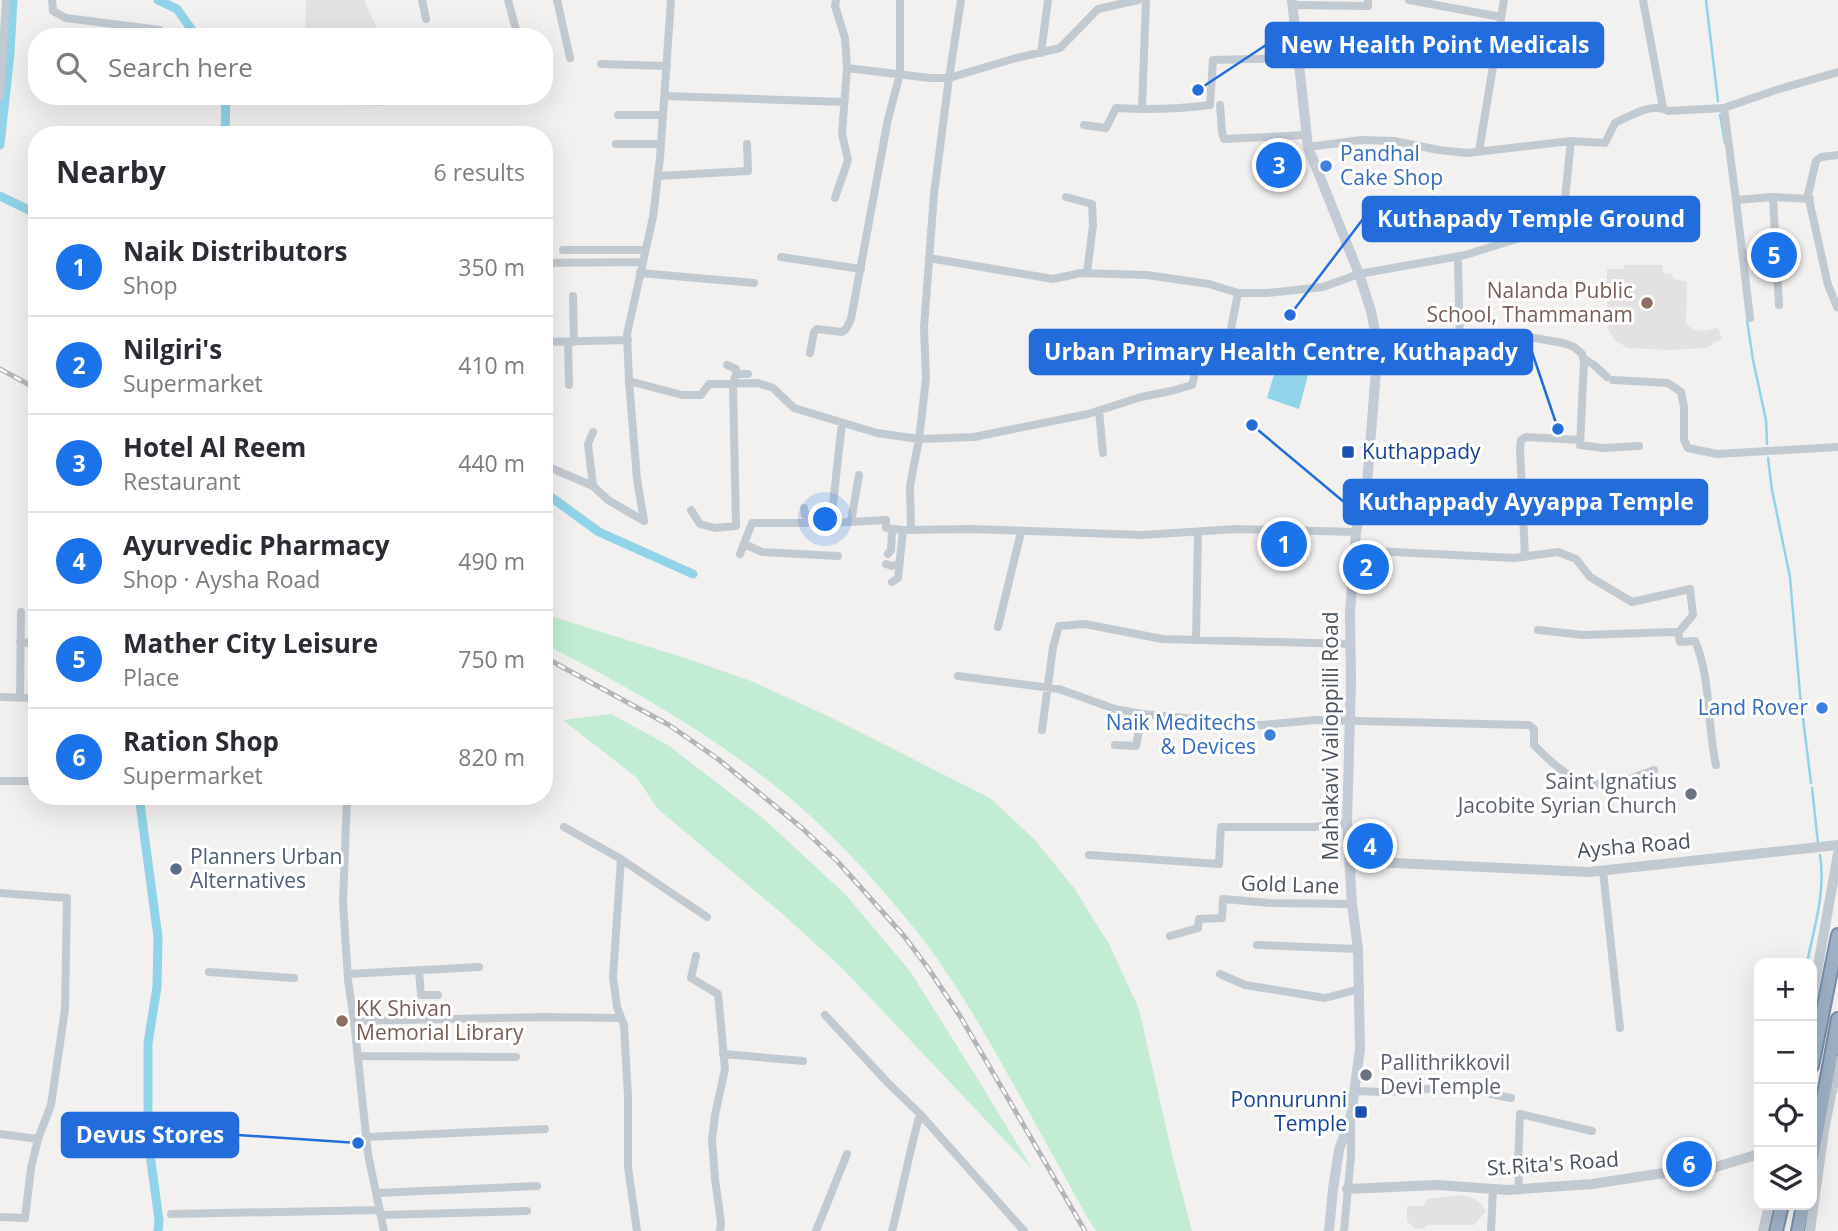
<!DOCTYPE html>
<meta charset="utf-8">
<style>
:root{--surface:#fff;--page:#f2f2f3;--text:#2b2b33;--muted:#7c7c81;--line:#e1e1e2;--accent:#1a73e8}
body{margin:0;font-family:"Open Sans",sans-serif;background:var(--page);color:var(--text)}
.controls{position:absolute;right:21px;bottom:21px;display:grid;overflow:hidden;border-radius:14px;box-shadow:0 7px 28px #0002}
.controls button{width:63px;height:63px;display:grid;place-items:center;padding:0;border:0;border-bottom:2px solid var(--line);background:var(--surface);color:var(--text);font:35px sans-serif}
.you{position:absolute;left:826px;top:520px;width:24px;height:24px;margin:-18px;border:5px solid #fff;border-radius:50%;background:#1a73e8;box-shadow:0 0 0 10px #1a73e833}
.badge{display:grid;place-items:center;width:46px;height:46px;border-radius:50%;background:var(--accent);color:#fff;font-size:23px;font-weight:700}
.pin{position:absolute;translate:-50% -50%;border:4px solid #fff;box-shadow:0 2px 7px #0006}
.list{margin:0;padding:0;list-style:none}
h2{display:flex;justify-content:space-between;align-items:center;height:91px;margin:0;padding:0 28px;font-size:30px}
h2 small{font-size:23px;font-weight:400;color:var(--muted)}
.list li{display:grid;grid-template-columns:46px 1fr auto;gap:21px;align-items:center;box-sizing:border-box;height:98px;padding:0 28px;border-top:2px solid var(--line)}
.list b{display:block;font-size:26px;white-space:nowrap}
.list p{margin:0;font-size:23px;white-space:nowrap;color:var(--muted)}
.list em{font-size:23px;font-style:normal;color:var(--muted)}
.icon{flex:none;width:38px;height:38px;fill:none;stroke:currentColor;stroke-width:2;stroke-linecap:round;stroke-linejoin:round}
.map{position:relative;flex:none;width:1838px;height:1231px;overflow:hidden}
.search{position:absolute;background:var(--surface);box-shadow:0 7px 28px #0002;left:28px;top:28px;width:525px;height:77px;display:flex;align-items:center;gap:18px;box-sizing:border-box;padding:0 24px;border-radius:28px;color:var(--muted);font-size:26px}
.panel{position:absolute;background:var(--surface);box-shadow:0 7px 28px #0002;left:28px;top:126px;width:525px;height:679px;border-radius:28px}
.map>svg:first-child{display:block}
.education{fill:#e4e1e2}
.green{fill:#c2edd4}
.water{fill:#91d3e8}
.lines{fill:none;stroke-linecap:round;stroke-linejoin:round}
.stream{stroke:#91d3e8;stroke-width:2.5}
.canal{stroke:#91d3e8;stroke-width:9}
.trunk-casing{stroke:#768ca8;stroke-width:16}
.minor{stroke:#c2cad1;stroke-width:8}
.tertiary{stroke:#c2cad1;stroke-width:10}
.secondary{stroke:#c2cbd6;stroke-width:10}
.trunk{stroke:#9eb0c4;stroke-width:12}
.rail-casing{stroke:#b3b5ba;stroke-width:5}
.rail{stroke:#fff;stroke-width:2.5;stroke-dasharray:8;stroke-linecap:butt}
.shop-dot{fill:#3f7fe0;stroke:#fff;stroke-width:2.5}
.education-dot{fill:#8d6e63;stroke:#fff;stroke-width:2.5}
.transit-dot{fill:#1a4fb4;stroke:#fff;stroke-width:2.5}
.worship-dot{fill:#6b7280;stroke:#fff;stroke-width:2.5}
.service-dot{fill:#5c6f8a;stroke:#fff;stroke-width:2.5}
.labels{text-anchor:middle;stroke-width:6;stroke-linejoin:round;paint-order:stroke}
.shop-label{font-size:21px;fill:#366cbe;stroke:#fff;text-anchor:end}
.education-label{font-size:21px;fill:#785e54;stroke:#fff;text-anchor:end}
.transit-label{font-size:21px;fill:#164399;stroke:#fff;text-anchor:start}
.street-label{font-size:21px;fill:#49535d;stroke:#fff}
.worship-label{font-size:21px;fill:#5b616d;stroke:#fff;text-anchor:end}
.service-label{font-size:21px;fill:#4e5e75;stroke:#fff;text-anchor:start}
.leader{fill:none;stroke:#226ddb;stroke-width:2.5}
.callout-dot{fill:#226ddb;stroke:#fff;stroke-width:2.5}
.callout{fill:#226ddb;stroke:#226ddb;stroke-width:2.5}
.callout-label{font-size:23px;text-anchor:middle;font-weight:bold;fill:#fff}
</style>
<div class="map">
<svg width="1838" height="1231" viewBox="0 0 1838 1231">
<rect width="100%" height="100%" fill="#f3f0f0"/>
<path class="education" d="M 306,0 L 364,0 L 381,37 L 305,37 Z
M 296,96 L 384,96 L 384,106 L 295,104 Z
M 1624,265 L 1662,265 L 1663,273 L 1671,274 L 1674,279 L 1687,282 L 1686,324 L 1694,330 L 1703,331 L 1718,328 L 1722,340 L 1715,342 L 1707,348 L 1671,350 L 1627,348 L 1614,339 L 1607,327 L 1607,269 L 1624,269 Z
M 1462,1195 L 1475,1199 L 1482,1205 L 1486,1211 L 1474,1225 L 1427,1225 L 1424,1228 L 1415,1229 L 1407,1221 L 1407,1206 L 1424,1206 L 1426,1199 Z"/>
<path class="green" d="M 544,614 L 688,659 L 751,681 L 830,717 L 990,798 L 1034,839 L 1074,888 L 1109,944 L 1139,1009 L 1173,1158 L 1192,1231 L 1096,1231 L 1087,1217 C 1059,1166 1031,1115 1002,1064 C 978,1021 952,978 922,938 C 881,886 831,831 779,789 C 707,732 626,685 544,644 Z
M 611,714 L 668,745 L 764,819 L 846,895 L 910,971 L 979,1081 L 1033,1170 L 843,969 L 786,917 L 658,809 L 637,778 L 563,720 Z"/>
<path class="water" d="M 1279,358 L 1310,367 L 1299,409 L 1267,398 Z"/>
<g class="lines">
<path class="stream" d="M 1706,0 L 1718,101
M 1720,115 L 1725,143
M 1747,320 L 1753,360 L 1766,420 L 1767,444
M 1768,458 L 1772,490 L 1790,577 L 1800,694 L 1811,783
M 1812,788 L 1818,843
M 1807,963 C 1814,928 1826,891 1820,855"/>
<path class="canal" d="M 158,0 L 177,9 L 197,37
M 225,135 L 226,96
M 0,145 L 10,53 L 13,0
M 0,196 L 37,214
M 544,492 L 599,532 L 693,574
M 139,796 L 158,937 L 157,987 L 148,1043 L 148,1140 L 159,1220 L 158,1231"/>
<g class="trunk-casing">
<path id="trunk" d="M 1812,1066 L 1838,935
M 1812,1158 L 1838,1019
M 1776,1231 L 1782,1205
M 1798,1231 L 1803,1205"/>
</g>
<path class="minor" d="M 52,0 L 53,11 L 66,18 L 160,30
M 422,0 L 426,19
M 508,0 L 518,37
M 557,0 L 570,58
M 836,0 L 835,6 L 845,38 L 847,68 L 930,78 L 949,78 L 1016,58 L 1060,48 L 1098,9 L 1138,0
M 1409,0 L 1501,17
M 1643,0 L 1663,108
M 1293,5 L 1368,6 L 1368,0
M 1041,53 L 1048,0
M 601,64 L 667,66
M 0,96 L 6,0
M 665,96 L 844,102
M 1220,105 L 1222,132 L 1224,139 L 1306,135
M 1724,108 L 1736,200
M 1142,109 L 1146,0
M 618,115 L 663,115
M 1084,125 L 1106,128 L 1116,108 C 1147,110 1179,109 1210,105 L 1213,60 L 1297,58
M 616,144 L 661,144
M 1308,147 L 1361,140 L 1394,141 L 1439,150 L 1467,153 L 1571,141 L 1605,143 L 1615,123 C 1630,116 1652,102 1668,111 L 1724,108 L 1776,90 L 1838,72
M 1479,151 L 1504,0
M 658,176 L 748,171 L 747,144
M 1066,197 L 1092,204 L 1093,225 L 1087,273
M 1773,197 L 1779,305
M 835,198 L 848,160 L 842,134 L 847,68
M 563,250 L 645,250
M 781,257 L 861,269
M 929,258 L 1053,279 L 1081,273 L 1147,275 L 1209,284 L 1238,293
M 544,263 L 643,262
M 1458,263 L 1460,344
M 640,273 L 754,283
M 573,296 L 574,342
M 544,305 L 547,342
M 1837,307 L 1828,285 L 1808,195 L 1816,161 L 1821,157 L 1838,155
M 1750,318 L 1736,200 L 1773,197 L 1810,199
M 544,342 L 628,340
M 568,342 L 569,385
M 1378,346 L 1424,347 L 1479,342 L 1518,335 L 1563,343 L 1574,347 L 1582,354 L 1584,361 L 1580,445 L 1604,448 L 1639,446
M 810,353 L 814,332 L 817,329 L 842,332 L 846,329 L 851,319 L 888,119 L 900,74 L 900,0
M 1583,358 L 1594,365 L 1607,377
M 727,365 L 736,369 L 736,374
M 1613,380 L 1668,383 L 1681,392 L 1684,407 L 1684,440 L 1688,448 L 1717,454 L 1838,447
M 629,381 L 682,395 L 701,395 L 709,384 L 758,383 L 773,388 L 794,408 L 877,433 L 919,439 L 974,437 L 1088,414 L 1141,397 L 1171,391 L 1192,385 L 1198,361 L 1207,360 L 1223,353 L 1230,334 L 1238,293 L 1267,293 L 1323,287 L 1359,274 L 1465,255 L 1529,235 L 1562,227 L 1571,141
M 1099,411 L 1103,453
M 593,432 L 588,444 L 593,486
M 544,465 L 593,486 L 608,500 L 644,521
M 804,508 L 805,515 L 832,513 L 842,423
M 691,510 L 700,524 L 715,528 L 736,526 L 733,384 L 736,374 L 748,374
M 644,521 L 637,479 L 629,381 L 627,334 L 653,217 L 660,158 L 671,0
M 851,522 L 859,475
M 911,530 L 910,486 L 919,439 L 926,379 L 924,327 L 934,194 L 949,78 L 961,0
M 744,544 L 762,552 L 838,556
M 1355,550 L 1514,558 L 1558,552 L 1576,559 L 1590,577 L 1632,602 L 1690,589 L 1693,615 L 1678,633
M 740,554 L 752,523 L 831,523 L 886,520 L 886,528 L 903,530
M 888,554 L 891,550 L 892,529
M 1525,557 L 1520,449 L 1521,440 L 1526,437 L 1580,440
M 886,564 L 892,566 L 899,564
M 892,582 L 898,578 L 903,530 L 972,529 L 1142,535 L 1237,529 L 1356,532
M 998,627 L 1021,532
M 1538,630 L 1583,635 L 1673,632 L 1678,633 L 1680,642 L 1695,641 C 1711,677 1707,726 1716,765
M 1196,640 L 1198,532
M 20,642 L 37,643
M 958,676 L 1059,689 L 1115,709 L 1142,714
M 0,697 L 37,698
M 20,698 L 21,612
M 1042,730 L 1053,647 L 1059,626 L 1085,624 L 1162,639 L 1350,644
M 1115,745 L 1136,746 L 1142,714 L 1261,725 L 1316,720 L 1529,725 L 1534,729 L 1534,745 C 1560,772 1583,792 1622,781 C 1633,779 1643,773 1654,770
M 0,781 L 37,781
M 347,796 L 343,903 L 348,980 L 354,1021 L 368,1154 L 384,1231
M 564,827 L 621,859 L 707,917
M 1089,855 L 1219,864 L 1221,827 L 1314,827 L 1347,823
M 621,859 L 613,977 L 617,1007 L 624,1025 L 628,1097 L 628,1167 L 637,1231
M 1603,871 L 1620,1028
M 0,893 L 67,898 L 65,1009 L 51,1105 L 38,1139 L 31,1168 L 25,1218 L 0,1217
M 1170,936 L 1198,928 L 1199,919 L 1222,918 L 1223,899 L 1270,903 L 1352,904
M 1257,945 L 1358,949
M 696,956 L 691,978 L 718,994 L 725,1069 L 715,1115 L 712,1140 L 715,1179 L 721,1222 L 720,1231
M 419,971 L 421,995 L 438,995
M 209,972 L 294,978
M 348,974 L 479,967
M 1220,974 L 1245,985 L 1325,998 L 1360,989
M 825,1015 L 888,1083 L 920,1114 L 1024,1231
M 354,1021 L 544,1017 L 621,1018
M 723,1054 L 803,1061
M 358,1056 L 516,1057
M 1355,1091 L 1385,1092 L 1457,1087 L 1511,1098
M 0,1134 L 38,1139
M 367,1137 L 545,1129
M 1519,1189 L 1518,1165 L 1520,1114 L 1592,1131
M 377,1193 L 537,1186
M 171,1214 L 380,1210
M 382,1215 L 527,1211
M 816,1231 L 847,1154
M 892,1231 C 902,1192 909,1153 920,1114
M 1344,1231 L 1351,1156 L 1351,1121
M 1491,1231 L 1493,1189"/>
<path class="tertiary" d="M 1350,861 L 1589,872 L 1838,845
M 1812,999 L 1838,854
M 1347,1189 L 1437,1185 L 1508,1190 L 1592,1184 L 1657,1174 L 1709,1169 L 1759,1154
M 1763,1231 L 1769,1205
M 1810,1231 L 1824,1130 L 1838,1061"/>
<path class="secondary" d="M 1292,0 L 1308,147 L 1359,274 L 1371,311 L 1378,346 L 1367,483 L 1356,532 L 1350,613 L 1351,681 L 1347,823 L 1352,904 L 1358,949 L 1360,1049 L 1351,1115 L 1339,1150 L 1333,1189 L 1329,1231"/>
<use href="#trunk" class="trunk"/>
<g class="rail-casing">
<path id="rail" d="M 0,369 L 37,389
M 544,657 L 669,725 L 718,759 L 802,828 L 838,862 L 904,936 L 928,968 L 960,1016 L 1085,1231"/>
</g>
<use href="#rail" class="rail"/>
</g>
<g class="shop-dot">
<circle cx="1326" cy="166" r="7"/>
<circle cx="1822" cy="708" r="7"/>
<circle cx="1270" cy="735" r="7"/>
</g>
<g class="education-dot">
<circle cx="1647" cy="303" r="7"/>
<circle cx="342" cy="1021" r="7"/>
</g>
<g class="transit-dot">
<rect x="1341" y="445" width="14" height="14" rx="3.5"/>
<rect x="1354" y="1105" width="14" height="14" rx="3.5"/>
</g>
<g class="worship-dot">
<circle cx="1691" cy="794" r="7"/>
<circle cx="1366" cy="1075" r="7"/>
</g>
<circle class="service-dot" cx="176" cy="869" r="7"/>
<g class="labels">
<g class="shop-label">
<text x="1340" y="161" text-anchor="start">Pandhal<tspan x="1340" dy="24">Cake Shop</tspan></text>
<text x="1808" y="715">Land Rover</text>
<text x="1256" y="730">Naik Meditechs<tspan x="1256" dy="24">&amp; Devices</tspan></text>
</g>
<g class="education-label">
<text x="1633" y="298">Nalanda Public<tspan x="1633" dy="24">School, Thammanam</tspan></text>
<text x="356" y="1016" text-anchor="start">KK Shivan<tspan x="356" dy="24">Memorial Library</tspan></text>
</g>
<g class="transit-label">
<text x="1362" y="459">Kuthappady</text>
<text x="1347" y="1107" text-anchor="end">Ponnurunni<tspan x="1347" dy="24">Temple</tspan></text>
</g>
<g class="street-label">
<text transform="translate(1331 736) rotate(-90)" y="7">Mahakavi Vailoppilli Road</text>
<text transform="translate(1634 846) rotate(-5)" y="7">Aysha Road</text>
<text transform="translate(1290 885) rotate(2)" y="7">Gold Lane</text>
<text transform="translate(1553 1164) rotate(-4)" y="7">St.Rita's Road</text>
</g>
<g class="worship-label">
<text x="1677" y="789">Saint Ignatius<tspan x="1677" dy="24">Jacobite Syrian Church</tspan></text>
<text x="1380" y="1070" text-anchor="start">Pallithrikkovil<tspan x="1380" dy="24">Devi Temple</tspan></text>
</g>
<g class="service-label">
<text x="190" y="864">Planners Urban<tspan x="190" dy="24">Alternatives</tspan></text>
</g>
</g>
<path class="leader" d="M1198 90L1266 45M1290 315L1363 219M1558 429L1532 352M1252 425L1344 502M358 1143L238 1135"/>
<g class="callout-dot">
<circle cx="1198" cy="90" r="7"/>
<circle cx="1290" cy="315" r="7"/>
<circle cx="1558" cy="429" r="7"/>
<circle cx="1252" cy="425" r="7"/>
<circle cx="358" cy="1143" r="7"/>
</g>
<g class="callout">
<rect x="1266" y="23" width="337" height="44" rx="7"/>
<rect x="1363" y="197" width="336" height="44" rx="7"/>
<rect x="1030" y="330" width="502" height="44" rx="7"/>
<rect x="1344" y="480" width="363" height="44" rx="7"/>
<rect x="62" y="1113" width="176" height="44" rx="7"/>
</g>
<g class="callout-label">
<text x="1435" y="53">New Health Point Medicals</text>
<text x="1531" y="227">Kuthapady Temple Ground</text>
<text x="1281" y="360">Urban Primary Health Centre, Kuthapady</text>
<text x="1526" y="510">Kuthappady Ayyappa Temple</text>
<text x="150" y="1143">Devus Stores</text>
</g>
</svg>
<div class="controls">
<button>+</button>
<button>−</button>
<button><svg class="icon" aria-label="locate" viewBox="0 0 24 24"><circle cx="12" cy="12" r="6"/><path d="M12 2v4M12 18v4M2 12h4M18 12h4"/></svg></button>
<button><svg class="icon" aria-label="layers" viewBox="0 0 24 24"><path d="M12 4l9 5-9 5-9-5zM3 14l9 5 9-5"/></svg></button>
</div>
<div class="you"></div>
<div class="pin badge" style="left:1284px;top:544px">1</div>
<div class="pin badge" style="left:1366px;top:567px">2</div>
<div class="pin badge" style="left:1279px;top:165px">3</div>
<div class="pin badge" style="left:1370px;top:846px">4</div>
<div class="pin badge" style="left:1774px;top:255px">5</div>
<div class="pin badge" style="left:1689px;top:1164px">6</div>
<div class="search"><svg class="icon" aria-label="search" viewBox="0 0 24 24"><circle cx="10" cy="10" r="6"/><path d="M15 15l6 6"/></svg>Search here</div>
<section class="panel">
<h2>Nearby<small>6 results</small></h2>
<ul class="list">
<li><span class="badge">1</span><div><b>Naik Distributors</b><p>Shop</p></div><em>350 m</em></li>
<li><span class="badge">2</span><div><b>Nilgiri's</b><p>Supermarket</p></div><em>410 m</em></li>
<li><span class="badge">3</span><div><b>Hotel Al Reem</b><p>Restaurant</p></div><em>440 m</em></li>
<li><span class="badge">4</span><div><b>Ayurvedic Pharmacy</b><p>Shop · Aysha Road</p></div><em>490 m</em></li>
<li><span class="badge">5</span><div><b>Mather City Leisure</b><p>Place</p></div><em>750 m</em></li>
<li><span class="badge">6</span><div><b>Ration Shop</b><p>Supermarket</p></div><em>820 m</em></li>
</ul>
</section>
</div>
